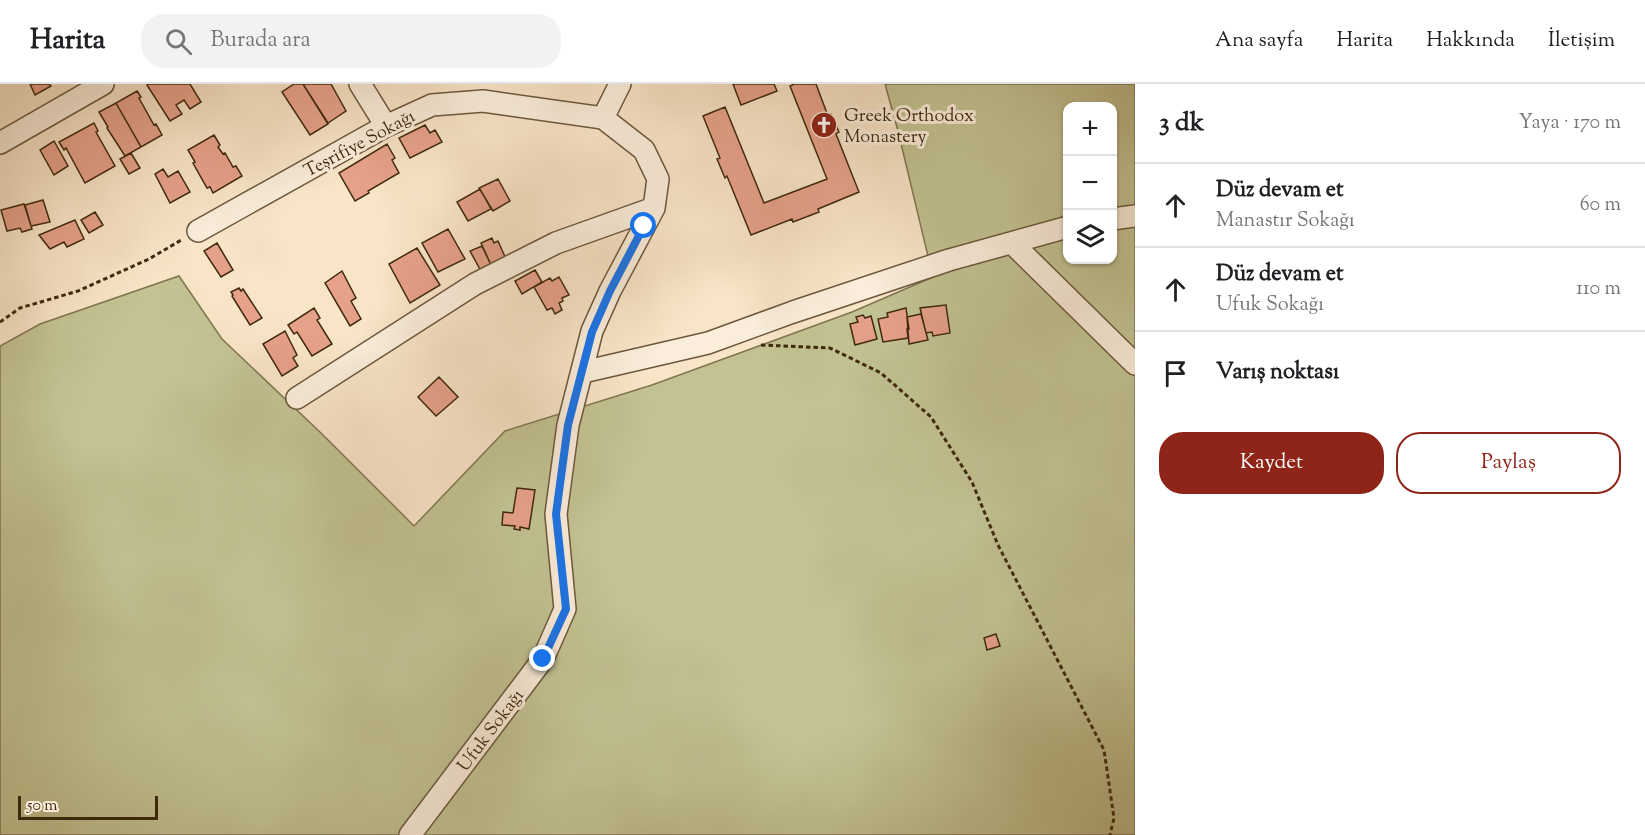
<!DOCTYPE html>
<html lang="tr">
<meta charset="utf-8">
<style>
:root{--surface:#fff;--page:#f2f2f2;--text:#202124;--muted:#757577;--line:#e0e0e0;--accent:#8f2418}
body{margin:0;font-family:"Sorts Mill Goudy",serif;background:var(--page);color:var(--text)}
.controls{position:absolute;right:18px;top:18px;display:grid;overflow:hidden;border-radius:12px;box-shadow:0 2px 4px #0004}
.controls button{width:54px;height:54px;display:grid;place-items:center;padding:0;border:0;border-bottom:2px solid var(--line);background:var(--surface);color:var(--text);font:30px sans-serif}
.scale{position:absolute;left:18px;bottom:15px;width:140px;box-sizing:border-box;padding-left:6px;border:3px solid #3f290e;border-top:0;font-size:16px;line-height:21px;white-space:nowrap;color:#3f290e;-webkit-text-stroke:4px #faeddb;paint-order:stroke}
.stop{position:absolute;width:18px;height:18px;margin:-14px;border:4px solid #1a73e8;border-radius:50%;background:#fff}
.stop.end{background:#1a73e8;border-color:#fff;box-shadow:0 2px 6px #0008}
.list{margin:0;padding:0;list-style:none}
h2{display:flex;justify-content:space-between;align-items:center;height:78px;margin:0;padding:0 24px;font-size:26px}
h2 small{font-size:20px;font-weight:400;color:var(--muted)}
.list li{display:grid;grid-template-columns:39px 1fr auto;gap:18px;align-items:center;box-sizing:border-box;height:84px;padding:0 24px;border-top:2px solid var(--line)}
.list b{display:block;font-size:22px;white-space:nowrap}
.list p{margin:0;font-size:20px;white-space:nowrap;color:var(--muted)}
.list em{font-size:20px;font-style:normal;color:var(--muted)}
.actions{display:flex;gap:12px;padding:18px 24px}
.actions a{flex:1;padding:14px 0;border:2px solid var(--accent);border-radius:24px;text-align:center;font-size:21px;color:var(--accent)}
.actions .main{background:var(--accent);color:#fff}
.icon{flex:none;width:33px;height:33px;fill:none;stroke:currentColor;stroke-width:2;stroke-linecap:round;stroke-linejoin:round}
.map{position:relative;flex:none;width:1135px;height:751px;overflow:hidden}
header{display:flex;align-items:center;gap:36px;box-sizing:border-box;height:84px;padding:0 30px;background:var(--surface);border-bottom:2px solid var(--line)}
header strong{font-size:28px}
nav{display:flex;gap:33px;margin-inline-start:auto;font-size:21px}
.search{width:420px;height:54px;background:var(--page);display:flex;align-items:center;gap:15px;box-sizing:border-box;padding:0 21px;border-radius:24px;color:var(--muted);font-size:22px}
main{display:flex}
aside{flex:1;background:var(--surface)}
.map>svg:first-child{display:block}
.green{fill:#c2c292;stroke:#807650;stroke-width:1.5;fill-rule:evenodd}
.building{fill:#e6a189;stroke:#3f290e;stroke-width:1.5}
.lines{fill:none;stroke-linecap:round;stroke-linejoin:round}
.minor-casing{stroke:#6d583c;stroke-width:24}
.path{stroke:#3f290e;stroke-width:3;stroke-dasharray:4.5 3;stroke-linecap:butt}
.minor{stroke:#faeddb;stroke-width:21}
.route{stroke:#1a73e8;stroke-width:8}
.labels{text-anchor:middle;stroke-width:6;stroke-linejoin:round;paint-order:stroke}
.poi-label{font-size:18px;fill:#3f290e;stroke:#faeddb;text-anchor:start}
.street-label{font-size:18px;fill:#3f290e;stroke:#faeddb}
</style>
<header>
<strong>Harita</strong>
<div class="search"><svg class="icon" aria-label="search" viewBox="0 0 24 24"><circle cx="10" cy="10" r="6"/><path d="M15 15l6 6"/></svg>Burada ara</div>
<nav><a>Ana sayfa</a><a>Harita</a><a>Hakkında</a><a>İletişim</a></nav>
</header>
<main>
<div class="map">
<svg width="1135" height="751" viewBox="0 0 1135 751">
<rect width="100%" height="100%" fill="#f8e4c7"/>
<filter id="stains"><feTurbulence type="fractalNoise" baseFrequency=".00333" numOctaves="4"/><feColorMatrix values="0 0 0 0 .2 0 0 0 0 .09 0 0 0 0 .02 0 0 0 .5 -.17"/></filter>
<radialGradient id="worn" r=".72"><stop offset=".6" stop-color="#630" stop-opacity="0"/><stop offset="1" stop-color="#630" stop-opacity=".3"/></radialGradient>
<path class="green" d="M 885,0 L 1135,0 L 1135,751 L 0,751 L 0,262 L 40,240 L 179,192 L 222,255 L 322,350 L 414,442 L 505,347 L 652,301 L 852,228 L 933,193 L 898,47 ZM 1068,22 L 1112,22 L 1112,176 L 1068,176 Z"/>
<path class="building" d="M 30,0 L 49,0 L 51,2 L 35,11 Z
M 148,0 L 190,0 L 201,18 L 190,25 L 184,16 L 176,21 L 182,30 L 170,37 L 147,1 Z
M 294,0 L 303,0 L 328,40 L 310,51 L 282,8 Z
M 303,0 L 331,0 L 346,27 L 328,39 Z
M 733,0 L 774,0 L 777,7 L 741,21 Z
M 794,0 L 816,0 L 828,32 L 831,30 L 839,48 L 836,50 L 859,108 L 818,125 L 819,128 L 793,138 L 792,135 L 751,151 L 727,92 L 725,94 L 717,75 L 720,74 L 703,32 L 725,23 L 764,119 L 827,95 L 790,2 Z
M 137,7 L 141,13 L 139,14 L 154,41 L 156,40 L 162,51 L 141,63 L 116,19 Z
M 116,19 L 141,63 L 125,72 L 107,44 L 108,43 L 99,28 Z
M 94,39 L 98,47 L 96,48 L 115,82 L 85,99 L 66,64 L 64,66 L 59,58 Z
M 425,41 L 430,49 L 435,46 L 442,58 L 410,74 L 399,54 Z
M 214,51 L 220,61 L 218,63 L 223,70 L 225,69 L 233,83 L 236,82 L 242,92 L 213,109 L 210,103 L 207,104 L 193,79 L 195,78 L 188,66 Z
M 54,57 L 68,82 L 54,91 L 40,66 Z
M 387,60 L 395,74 L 392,76 L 399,89 L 368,107 L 369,109 L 355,117 L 339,89 Z
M 131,69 L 140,84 L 129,90 L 120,75 Z
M 163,85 L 168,93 L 178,87 L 190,108 L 170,119 L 155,90 Z
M 498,95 L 510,117 L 493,127 L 479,104 Z
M 480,105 L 491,125 L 468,137 L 457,118 Z
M 43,116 L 50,138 L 31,142 L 25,121 Z
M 24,120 L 32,145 L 22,148 L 20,144 L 7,147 L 1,126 Z
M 95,128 L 103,141 L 89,149 L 81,136 Z
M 75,136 L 84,155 L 67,163 L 64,158 L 50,165 L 39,151 Z
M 448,145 L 465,175 L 438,188 L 422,159 Z
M 492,154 L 494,159 L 498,157 L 506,175 L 492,183 L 481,159 Z
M 217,159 L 233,186 L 221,193 L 204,167 Z
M 482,162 L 492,183 L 482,189 L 470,167 Z
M 417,164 L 440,201 L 410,219 L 389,180 Z
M 535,186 L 542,198 L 522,210 L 515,197 Z
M 342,187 L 356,214 L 351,217 L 361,235 L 350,242 L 325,199 Z
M 559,193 L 569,211 L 562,214 L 563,217 L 559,219 L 562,226 L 555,230 L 552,224 L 547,226 L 534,203 L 550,194 L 552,197 Z
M 239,204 L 241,207 L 243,205 L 262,234 L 250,241 L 232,212 L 233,211 L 231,208 Z
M 946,221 L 950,249 L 933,252 L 932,248 L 926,249 L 920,224 Z
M 314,224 L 320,234 L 317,236 L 332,260 L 312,272 L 297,248 L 294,250 L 288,241 Z
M 906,224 L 909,245 L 907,245 L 908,254 L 883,258 L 878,235 L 888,233 L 887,229 Z
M 921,230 L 928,256 L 909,260 L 907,233 Z
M 863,231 L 865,234 L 871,232 L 877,255 L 855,261 L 850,240 L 858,238 L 856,233 Z
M 285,247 L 297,271 L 293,274 L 298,282 L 282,292 L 263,260 Z
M 439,293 L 458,313 L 436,332 L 418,313 Z
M 517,404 L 535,406 L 529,445 L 520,443 L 520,446 L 514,445 L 515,442 L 502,441 L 503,428 L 513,429 Z
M 996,550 L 1000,562 L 987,566 L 984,554 Z"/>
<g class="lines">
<g class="minor-casing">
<path id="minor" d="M 360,0 L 386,42
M 0,59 L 103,0
M 1112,135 L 1135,132
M 198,147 L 386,42 L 432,21 L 483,17 L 603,34 L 620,0
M 1012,159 L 1135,280
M 583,288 L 708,259 L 793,228 L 949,176 L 1068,143
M 297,314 L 475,200 L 556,159 L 654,124
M 410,751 L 543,575 L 565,525 L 556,430 L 568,341 L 592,247 L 610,207 L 654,124 L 658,95 L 644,66 L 603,34"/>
</g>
<path class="path" d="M 0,238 L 20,224 L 78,207 L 149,175 L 183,155
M 761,261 L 830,264 L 881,289 L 931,333 L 972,398 L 998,461 L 1104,666 L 1114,734 L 1110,751"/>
<use href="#minor" class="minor"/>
</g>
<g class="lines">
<path class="route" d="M 543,575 L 566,525 L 556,430 L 568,341 L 592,248 L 610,207 L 644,142"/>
</g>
<defs>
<g id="church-disc" transform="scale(1.35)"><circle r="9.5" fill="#8f2418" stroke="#faeddb"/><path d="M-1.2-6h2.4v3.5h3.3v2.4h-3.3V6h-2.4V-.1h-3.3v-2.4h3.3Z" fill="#fff"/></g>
</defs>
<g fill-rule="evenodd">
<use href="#church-disc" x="824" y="41"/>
</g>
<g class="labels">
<g class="poi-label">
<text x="844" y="37">Greek Orthodox<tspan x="844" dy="21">Monastery</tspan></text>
</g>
<g class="street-label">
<text transform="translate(359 59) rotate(-28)" y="6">Teşrifiye Sokağı</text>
<text transform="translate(490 646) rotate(-53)" y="6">Ufuk Sokağı</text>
</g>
</g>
<rect width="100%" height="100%" filter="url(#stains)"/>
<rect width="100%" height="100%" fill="url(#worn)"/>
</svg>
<div class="controls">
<button>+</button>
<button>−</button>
<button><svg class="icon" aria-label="layers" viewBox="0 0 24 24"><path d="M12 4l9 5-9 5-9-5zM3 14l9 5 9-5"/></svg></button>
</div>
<div class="scale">50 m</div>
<div class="stop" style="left:644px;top:142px"></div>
<div class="stop end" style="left:543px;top:575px"></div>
</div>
<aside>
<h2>3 dk<small>Yaya · 170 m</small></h2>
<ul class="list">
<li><svg class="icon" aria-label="ahead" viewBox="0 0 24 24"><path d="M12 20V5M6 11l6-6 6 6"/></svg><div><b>Düz devam et</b><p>Manastır Sokağı</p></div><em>60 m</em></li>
<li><svg class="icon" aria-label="ahead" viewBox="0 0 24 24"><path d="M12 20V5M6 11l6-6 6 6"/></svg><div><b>Düz devam et</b><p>Ufuk Sokağı</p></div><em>110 m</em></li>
<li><svg class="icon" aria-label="arrive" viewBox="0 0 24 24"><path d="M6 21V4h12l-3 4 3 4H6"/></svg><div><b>Varış noktası</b></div></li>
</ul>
<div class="actions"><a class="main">Kaydet</a><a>Paylaş</a></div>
</aside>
</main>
